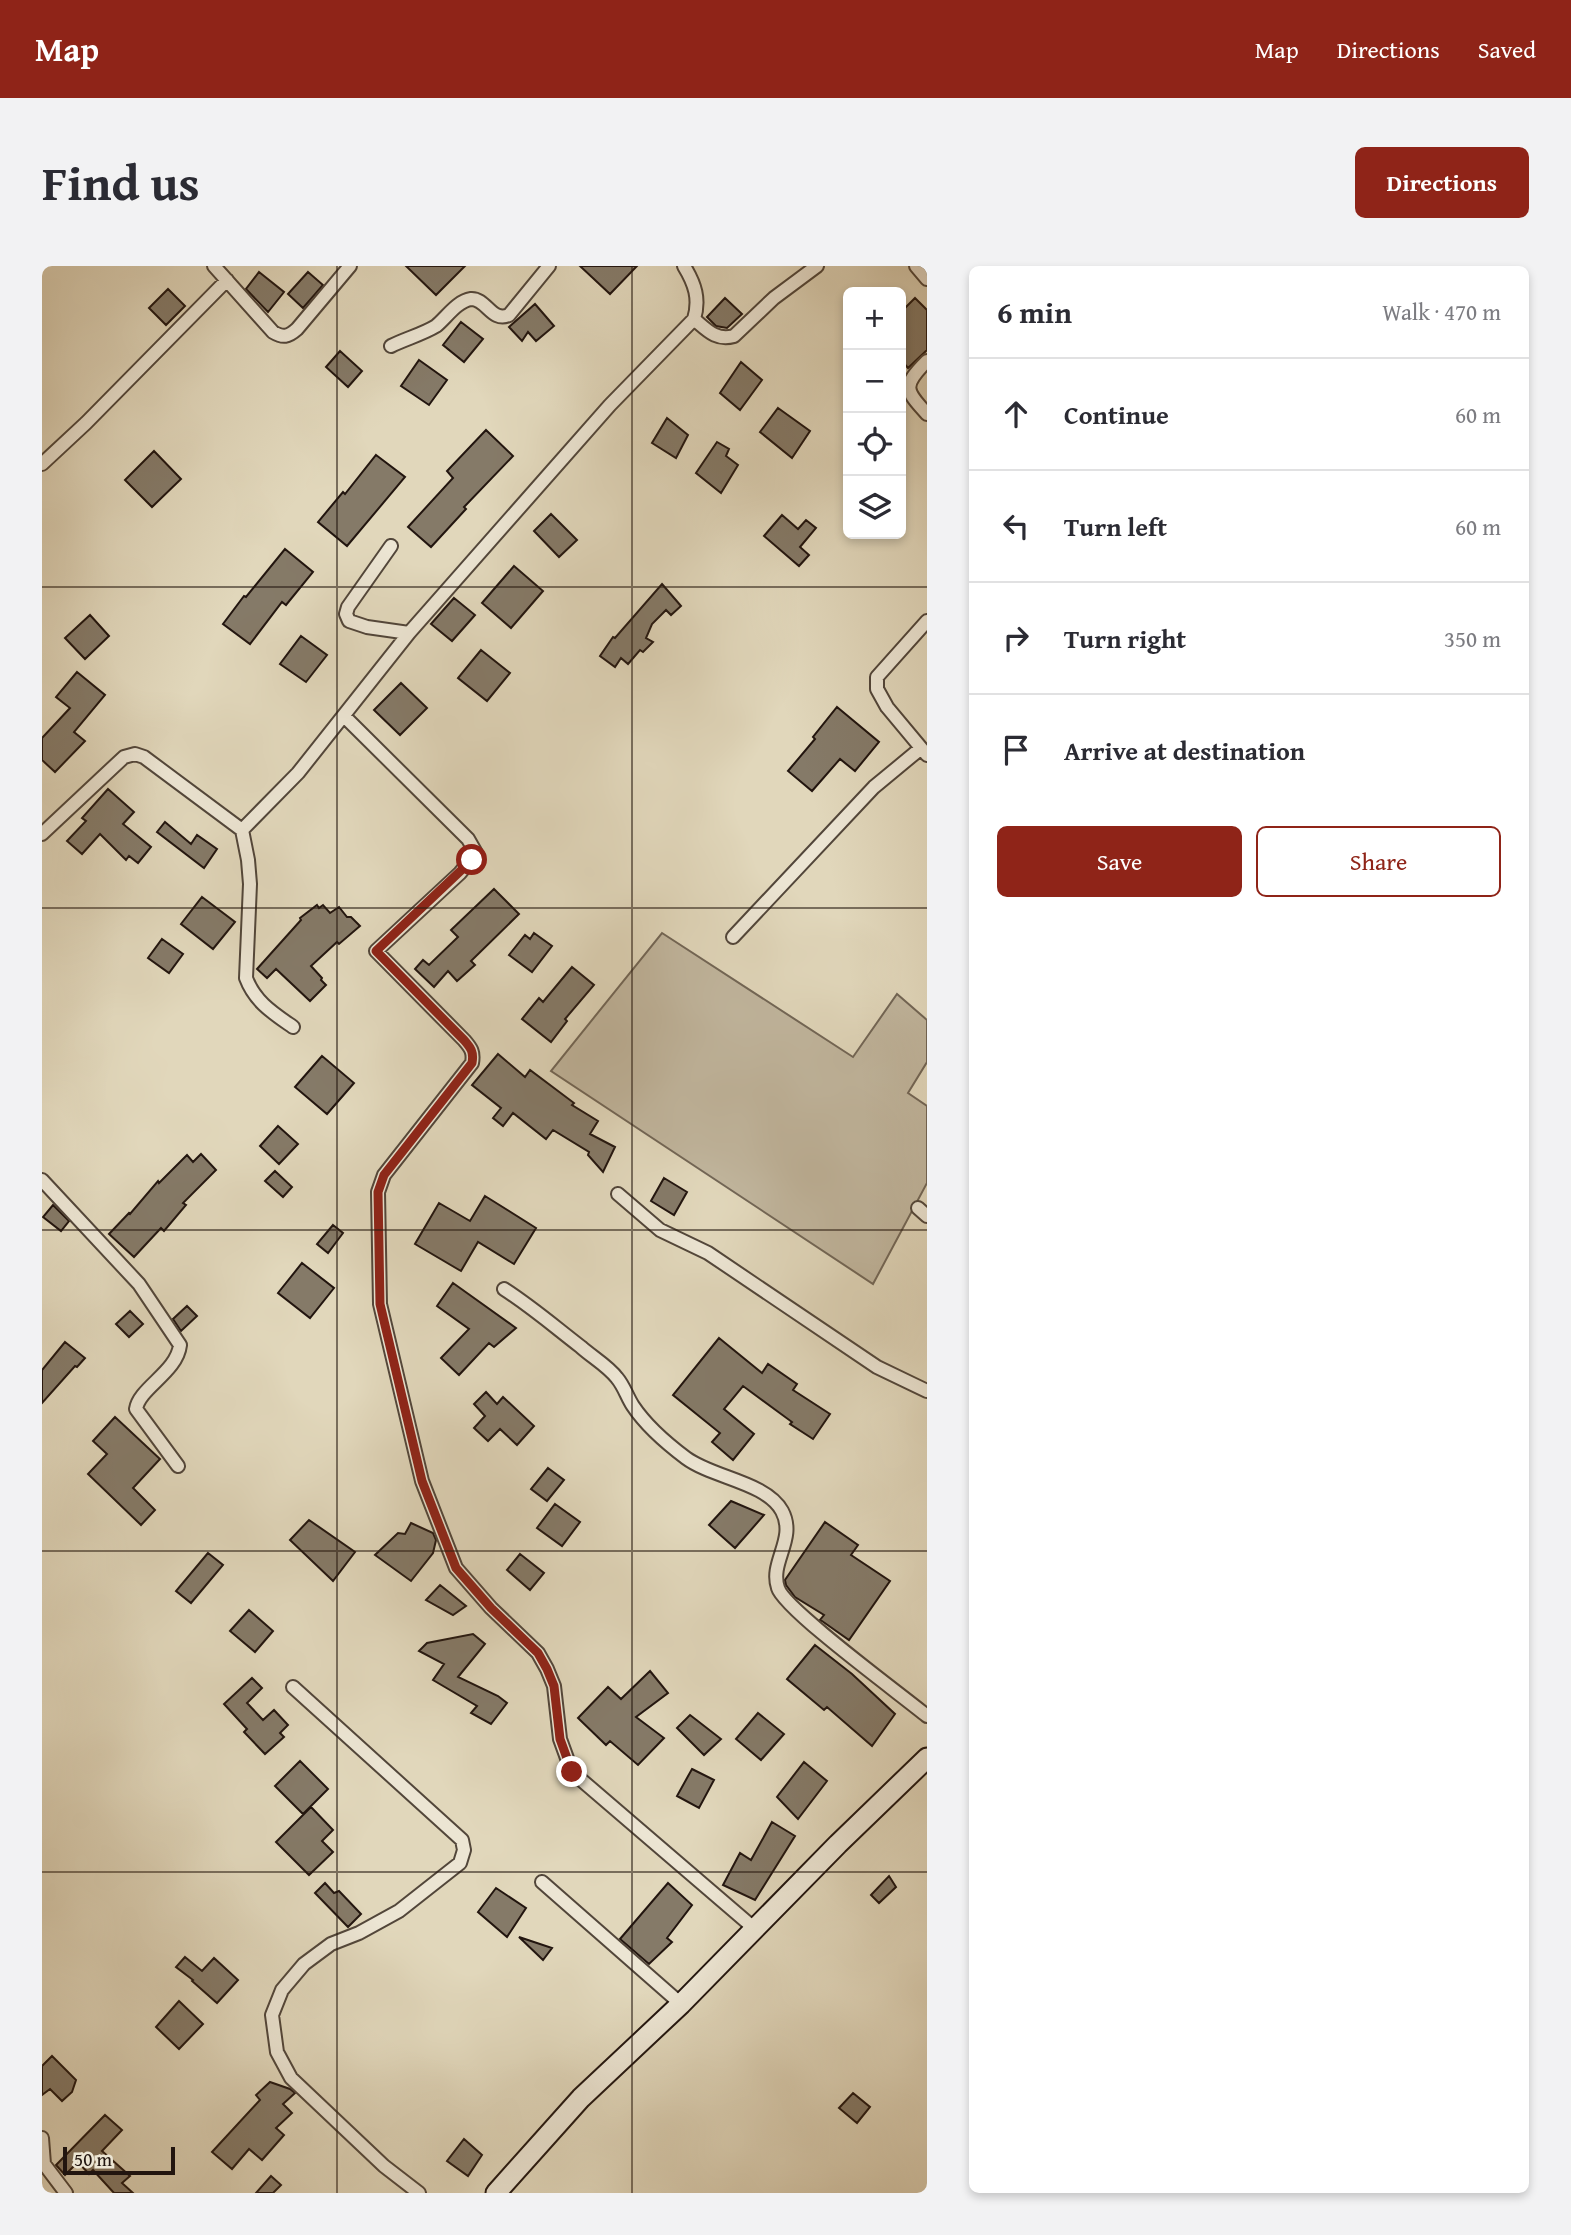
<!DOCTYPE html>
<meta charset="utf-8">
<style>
:root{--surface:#fff;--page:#f2f2f3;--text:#2b2b33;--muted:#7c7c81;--line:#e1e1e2;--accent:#8f2418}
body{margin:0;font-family:"Gentium Book Plus",serif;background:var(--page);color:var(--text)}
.controls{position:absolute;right:21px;top:21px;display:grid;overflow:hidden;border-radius:10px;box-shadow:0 4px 10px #0003}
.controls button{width:63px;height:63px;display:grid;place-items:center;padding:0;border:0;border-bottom:2px solid var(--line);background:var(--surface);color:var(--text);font:35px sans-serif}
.scale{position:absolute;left:21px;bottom:18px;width:112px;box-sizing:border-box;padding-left:7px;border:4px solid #22150f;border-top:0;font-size:19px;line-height:24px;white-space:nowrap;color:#22150f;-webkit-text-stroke:5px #ece5d3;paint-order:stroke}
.stop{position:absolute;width:21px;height:21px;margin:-16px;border:5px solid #8f2418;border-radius:50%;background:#fff}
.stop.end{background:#8f2418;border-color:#fff;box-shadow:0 2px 7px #0008}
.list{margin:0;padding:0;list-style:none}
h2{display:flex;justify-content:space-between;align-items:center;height:91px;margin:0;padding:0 28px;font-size:30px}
h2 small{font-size:23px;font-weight:400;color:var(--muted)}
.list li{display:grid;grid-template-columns:46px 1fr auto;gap:21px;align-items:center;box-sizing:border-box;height:112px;padding:0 28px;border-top:2px solid var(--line)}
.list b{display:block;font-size:26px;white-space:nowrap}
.list em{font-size:23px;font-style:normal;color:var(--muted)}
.actions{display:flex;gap:14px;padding:21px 28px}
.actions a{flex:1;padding:16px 0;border:2px solid var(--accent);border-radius:10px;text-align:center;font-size:24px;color:var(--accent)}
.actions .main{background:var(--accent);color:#fff}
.icon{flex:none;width:38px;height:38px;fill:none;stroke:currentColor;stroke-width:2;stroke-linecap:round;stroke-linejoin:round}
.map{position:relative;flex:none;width:885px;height:1927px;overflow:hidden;border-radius:10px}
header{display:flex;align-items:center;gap:42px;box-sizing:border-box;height:98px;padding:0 35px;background:var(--accent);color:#fff}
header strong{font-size:33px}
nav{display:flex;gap:38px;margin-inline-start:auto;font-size:24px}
.intro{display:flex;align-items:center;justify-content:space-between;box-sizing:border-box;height:168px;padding:0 42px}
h1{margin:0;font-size:49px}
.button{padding:18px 32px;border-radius:10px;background:var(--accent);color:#fff;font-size:24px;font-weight:700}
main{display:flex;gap:42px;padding:0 42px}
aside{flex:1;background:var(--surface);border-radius:10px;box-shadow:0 4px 10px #0003}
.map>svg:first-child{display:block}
.green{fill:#c1b69e;stroke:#726656;stroke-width:2}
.building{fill:#857a68;stroke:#22150f;stroke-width:2}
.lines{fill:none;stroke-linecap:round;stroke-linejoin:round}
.street-casing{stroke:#52463a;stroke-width:16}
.secondary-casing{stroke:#22150f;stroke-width:23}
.street{stroke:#ece5d3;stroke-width:12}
.secondary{stroke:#ece5d3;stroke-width:19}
.route{stroke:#8f2418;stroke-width:9}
.grid{fill:none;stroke:#22150f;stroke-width:2;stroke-opacity:0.55}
</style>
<header>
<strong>Map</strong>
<nav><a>Map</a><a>Directions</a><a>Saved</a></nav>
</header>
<div class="intro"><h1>Find us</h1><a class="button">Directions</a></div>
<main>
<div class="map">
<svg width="885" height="1927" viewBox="0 0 885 1927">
<rect width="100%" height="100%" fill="#e1d7bb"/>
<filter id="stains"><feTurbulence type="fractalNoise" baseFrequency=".00286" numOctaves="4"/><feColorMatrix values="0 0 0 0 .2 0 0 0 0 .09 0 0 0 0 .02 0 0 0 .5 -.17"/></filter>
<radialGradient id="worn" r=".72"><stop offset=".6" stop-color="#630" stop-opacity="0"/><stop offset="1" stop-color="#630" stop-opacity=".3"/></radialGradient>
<path class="green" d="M 620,667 L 811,791 L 855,728 L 885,754 L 885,796 L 866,827 L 885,840 L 885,917 L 831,1018 L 509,805 Z"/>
<path class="building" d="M 364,0 L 423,0 L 394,29 Z
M 538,0 L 595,0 L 568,28 Z
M 217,6 L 242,26 L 226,46 L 204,23 Z
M 266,6 L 281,19 L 261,42 L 246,28 Z
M 126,23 L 143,40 L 124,59 L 107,42 Z
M 683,32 L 700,48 L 685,62 L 674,60 L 665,51 Z
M 873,32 L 885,44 L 885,84 L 866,102 L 859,94 L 859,46 Z
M 493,38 L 512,60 L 494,75 L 486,66 L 480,75 L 467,61 Z
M 419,56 L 441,73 L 422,96 L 401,79 Z
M 298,85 L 320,105 L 306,121 L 284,101 Z
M 377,94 L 405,114 L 387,139 L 359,120 Z
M 699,96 L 720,114 L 698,144 L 678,127 Z
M 736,142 L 768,165 L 750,192 L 718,166 Z
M 625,152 L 646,169 L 634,192 L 610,177 Z
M 444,164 L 471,190 L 422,241 L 424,243 L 389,281 L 366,261 L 411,212 L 405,205 Z
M 675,176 L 687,183 L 684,190 L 696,199 L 679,227 L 654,207 Z
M 112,185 L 139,213 L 110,241 L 83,214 Z
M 334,189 L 363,211 L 305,280 L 276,256 L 301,226 L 303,228 Z
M 509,248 L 535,274 L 517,291 L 492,265 Z
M 740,249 L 756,263 L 764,254 L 774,262 L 758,281 L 767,289 L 757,300 L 722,270 Z
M 243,283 L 271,306 L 244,339 L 240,336 L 208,378 L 181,358 L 202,330 L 204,331 Z
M 472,300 L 501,325 L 469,362 L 440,337 Z
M 620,318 L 639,340 L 629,349 L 624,344 L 610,358 L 604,372 L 611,376 L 601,386 L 598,384 L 586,398 L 579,392 L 573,401 L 558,390 L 571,371 L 573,372 Z
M 412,332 L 433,349 L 410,375 L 389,358 Z
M 48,349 L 67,370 L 43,393 L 23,372 Z
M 259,370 L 285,389 L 264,416 L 238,398 Z
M 439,384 L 468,407 L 445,435 L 416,412 Z
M 35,406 L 63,429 L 32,466 L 43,475 L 13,506 L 0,494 L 0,472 L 28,442 L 14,431 Z
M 359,417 L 385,442 L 358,469 L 332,444 Z
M 795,441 L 837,476 L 813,505 L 798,493 L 770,525 L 746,505 L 773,473 L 771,471 Z
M 66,523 L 92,546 L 81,558 L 109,581 L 96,597 L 87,590 L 84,594 L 58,568 L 40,588 L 25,575 L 44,555 L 40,552 Z
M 123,556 L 149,578 L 155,569 L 175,583 L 162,602 L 115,566 Z
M 452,623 L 477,648 L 429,695 L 433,699 L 415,715 L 406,705 L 392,721 L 373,703 L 381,694 L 387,699 L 416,671 L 409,664 Z
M 160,631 L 193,656 L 171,683 L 139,658 Z
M 275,639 L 277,642 L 281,639 L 288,647 L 297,641 L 305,651 L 309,651 L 318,660 L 297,678 L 295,676 L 269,700 L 280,712 L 279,714 L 284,719 L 268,735 L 234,703 L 225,712 L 215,703 L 259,654 L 258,652 Z
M 492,667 L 510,680 L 490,706 L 467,689 L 483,669 L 488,673 Z
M 120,673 L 141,688 L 127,707 L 106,692 Z
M 530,701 L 552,719 L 523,753 L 525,755 L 509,776 L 480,753 L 497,732 L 501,736 Z
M 456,788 L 483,811 L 488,804 L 532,837 L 530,839 L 556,855 L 548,868 L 573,881 L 561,906 L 546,889 L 547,886 L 511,864 L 504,873 L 471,847 L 461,860 L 451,852 L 459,842 L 430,819 Z
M 280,790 L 312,817 L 285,848 L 253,821 Z
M 236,860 L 256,878 L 237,898 L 218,880 Z
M 159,888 L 174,904 L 141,937 L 144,939 L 122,965 L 119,962 L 92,991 L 67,968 L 87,947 L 88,948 L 116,915 L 117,917 L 145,889 L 151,896 Z
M 233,905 L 250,921 L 241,931 L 223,915 Z
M 622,912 L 645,926 L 632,949 L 609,935 Z
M 443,930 L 494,962 L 472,998 L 436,976 L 419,1005 L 373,978 L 397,937 L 428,955 Z
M 11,939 L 27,955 L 19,965 L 1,951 Z
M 291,959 L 301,967 L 286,987 L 275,978 Z
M 260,997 L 292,1022 L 268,1052 L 236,1027 Z
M 411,1017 L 474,1062 L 452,1081 L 447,1077 L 417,1109 L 399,1092 L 427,1063 L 395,1040 Z
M 145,1040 L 155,1050 L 139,1065 L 131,1053 Z
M 88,1045 L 101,1058 L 87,1071 L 74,1058 Z
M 677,1072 L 720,1107 L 726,1098 L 755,1118 L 751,1124 L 788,1148 L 771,1173 L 748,1158 L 750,1156 L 701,1120 L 682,1143 L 712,1168 L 691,1194 L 670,1176 L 678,1167 L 631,1129 Z
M 23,1076 L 43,1092 L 35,1101 L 33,1100 L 0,1137 L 0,1104 Z
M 444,1126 L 455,1138 L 461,1131 L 492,1160 L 475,1179 L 458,1163 L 446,1175 L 432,1162 L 443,1150 L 432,1138 Z
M 73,1151 L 118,1193 L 91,1222 L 113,1244 L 99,1259 L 46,1208 L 65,1188 L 51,1175 Z
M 506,1202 L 522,1214 L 505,1235 L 489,1223 Z
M 689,1235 L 722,1249 L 693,1282 L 667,1259 Z
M 513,1238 L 538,1256 L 520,1280 L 495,1262 Z
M 267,1254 L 313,1286 L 291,1315 L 248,1274 Z
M 783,1256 L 816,1279 L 809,1289 L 848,1315 L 807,1374 L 780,1355 L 778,1354 L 782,1349 L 753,1331 L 744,1319 L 743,1314 Z
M 369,1257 L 391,1267 L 394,1274 L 391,1287 L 369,1315 L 333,1289 L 356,1267 L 363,1268 Z
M 166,1287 L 181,1299 L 149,1337 L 134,1325 Z
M 478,1288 L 502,1307 L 488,1324 L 465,1304 Z
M 398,1319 L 424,1340 L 411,1349 L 384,1334 Z
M 207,1344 L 231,1365 L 213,1386 L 188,1365 Z
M 431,1368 L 443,1378 L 416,1411 L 456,1430 L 465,1437 L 449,1458 L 429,1447 L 435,1440 L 391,1414 L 402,1398 L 377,1385 L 385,1377 Z
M 773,1379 L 810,1408 L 853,1448 L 830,1480 L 785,1441 L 782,1444 L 745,1413 Z
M 608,1405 L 626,1427 L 594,1451 L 622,1472 L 596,1499 L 568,1475 L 564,1479 L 536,1452 L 566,1421 L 579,1433 Z
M 210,1412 L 220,1422 L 205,1437 L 221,1454 L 232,1444 L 246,1459 L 238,1467 L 242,1471 L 223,1488 L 202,1466 L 205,1463 L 182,1438 Z
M 716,1447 L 742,1468 L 719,1494 L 694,1473 Z
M 648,1449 L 679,1473 L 662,1489 L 635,1462 Z
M 258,1495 L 286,1523 L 261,1548 L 233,1520 Z
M 762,1496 L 785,1515 L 756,1553 L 735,1531 Z
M 650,1503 L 672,1514 L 657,1542 L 635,1530 Z
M 269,1541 L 291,1564 L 280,1575 L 291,1586 L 267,1609 L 234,1576 Z
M 730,1556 L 753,1570 L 713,1634 L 681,1619 L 698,1587 L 709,1594 Z
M 847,1610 L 854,1621 L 837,1637 L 829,1629 Z
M 283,1617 L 292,1627 L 297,1625 L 319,1648 L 306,1661 L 273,1627 Z
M 626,1617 L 650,1639 L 625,1672 L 630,1676 L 607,1698 L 578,1673 Z
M 454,1622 L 484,1642 L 465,1671 L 436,1646 Z
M 477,1671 L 510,1682 L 501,1694 Z
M 143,1691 L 160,1705 L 172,1692 L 196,1714 L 175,1737 L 150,1715 L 151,1714 L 134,1701 Z
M 137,1735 L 161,1758 L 137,1783 L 114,1761 Z
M 10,1790 L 34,1814 L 30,1826 L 20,1835 L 8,1823 L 0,1829 L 0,1800 Z
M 228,1816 L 248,1823 L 253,1827 L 241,1838 L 250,1847 L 234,1862 L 242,1869 L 220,1894 L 207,1883 L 190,1903 L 170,1886 L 218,1834 L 214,1829 Z
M 811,1827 L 828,1841 L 815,1857 L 797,1842 Z
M 63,1849 L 80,1864 L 60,1885 L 88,1910 L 80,1917 L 91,1927 L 72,1927 L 51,1904 L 47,1908 L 36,1896 L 23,1909 L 14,1899 Z
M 422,1873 L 440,1889 L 426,1910 L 405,1895 Z
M 229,1910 L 239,1919 L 231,1927 L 214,1927 Z"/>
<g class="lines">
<g class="street-casing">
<path id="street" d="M 172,0 L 231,66 C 241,72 246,71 255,63 L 308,0
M 874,0 L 885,13
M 652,53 C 665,64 674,75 692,70 L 732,32 L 775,0
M 349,80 C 363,73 381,68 394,60 C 404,52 415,35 429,33 C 444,32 450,57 467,49 L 507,0
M 885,95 C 860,120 863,124 885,148
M 0,198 L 44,157 L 185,14
M 349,280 L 306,341 L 304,348 L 307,355 L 325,361 L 367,367
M 885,355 L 835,411 L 835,423 L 845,441 L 885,489
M 302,450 L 426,573 L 434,587 L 418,607 L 334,685 L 422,774 C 429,782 432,786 430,797 L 342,909 L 336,926 L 338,1038 L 380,1215 L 414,1302 L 449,1342 L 496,1387 L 505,1403 L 512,1420 L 518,1473 L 530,1506 L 713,1663
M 200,564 L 256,507 L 367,367 L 568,139 L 652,53 C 658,33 653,18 642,0
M 0,568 L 82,491 L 93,488 L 102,491 L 200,564 L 206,594 L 208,618 L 204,712 C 213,736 231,747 251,761
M 691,671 L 832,521 L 878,483
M 0,914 L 97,1018 L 138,1079 C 135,1106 97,1122 94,1143 L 136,1200
M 576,928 L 618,964 L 666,987 L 835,1101 L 885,1125
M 876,942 L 885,950
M 462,1023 C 490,1041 513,1061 539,1081 C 550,1091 566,1100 575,1112 C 582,1120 585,1131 591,1140 C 605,1161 624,1177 644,1192 C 671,1212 724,1216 740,1245 C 755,1273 727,1296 736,1322 C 742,1343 861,1430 885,1450
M 251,1421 L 420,1574 L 422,1584 L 418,1597 L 357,1645 L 317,1667 L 289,1678 L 262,1698 L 240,1724 L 230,1749 L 235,1786 L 249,1812 L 342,1900 L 377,1927
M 500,1616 L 639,1738
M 0,1872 L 2,1898 L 24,1927"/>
</g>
<g class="secondary-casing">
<path id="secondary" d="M 454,1927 L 539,1832 L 639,1738 L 796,1578 L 885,1492"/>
</g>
<use href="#street" class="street"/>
<use href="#secondary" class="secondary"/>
</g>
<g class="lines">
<path class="route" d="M 430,594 L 334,685 L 422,774 C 429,782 432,786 430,797 L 342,909 L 336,926 L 338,1038 L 380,1215 L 414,1302 L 449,1342 L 496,1387 L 505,1403 L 512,1420 L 518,1473 L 530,1506"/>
</g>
<path class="grid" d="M 295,0 L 295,1927M 590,0 L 590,1927M 0,321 L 885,321M 0,642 L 885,642M 0,964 L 885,964M 0,1285 L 885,1285M 0,1606 L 885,1606"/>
<rect width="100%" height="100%" filter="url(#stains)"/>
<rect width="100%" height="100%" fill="url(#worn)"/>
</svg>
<div class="controls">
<button>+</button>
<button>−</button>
<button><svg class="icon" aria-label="locate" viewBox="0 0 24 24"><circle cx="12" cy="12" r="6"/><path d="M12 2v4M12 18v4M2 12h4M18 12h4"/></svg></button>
<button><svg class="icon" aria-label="layers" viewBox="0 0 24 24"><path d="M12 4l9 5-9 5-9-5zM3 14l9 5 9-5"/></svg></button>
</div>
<div class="scale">50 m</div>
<div class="stop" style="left:430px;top:594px"></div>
<div class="stop end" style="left:530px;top:1506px"></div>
</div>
<aside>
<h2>6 min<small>Walk · 470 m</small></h2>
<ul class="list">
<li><svg class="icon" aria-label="ahead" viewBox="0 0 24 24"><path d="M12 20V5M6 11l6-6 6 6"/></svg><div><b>Continue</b></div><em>60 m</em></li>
<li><svg class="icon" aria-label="left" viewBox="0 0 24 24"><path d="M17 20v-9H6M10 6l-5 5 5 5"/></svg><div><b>Turn left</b></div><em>60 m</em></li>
<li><svg class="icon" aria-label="right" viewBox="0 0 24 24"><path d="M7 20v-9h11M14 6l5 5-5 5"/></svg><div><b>Turn right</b></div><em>350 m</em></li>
<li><svg class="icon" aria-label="arrive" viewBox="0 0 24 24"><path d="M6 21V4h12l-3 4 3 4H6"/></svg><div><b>Arrive at destination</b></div></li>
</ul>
<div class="actions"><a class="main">Save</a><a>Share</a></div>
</aside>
</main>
